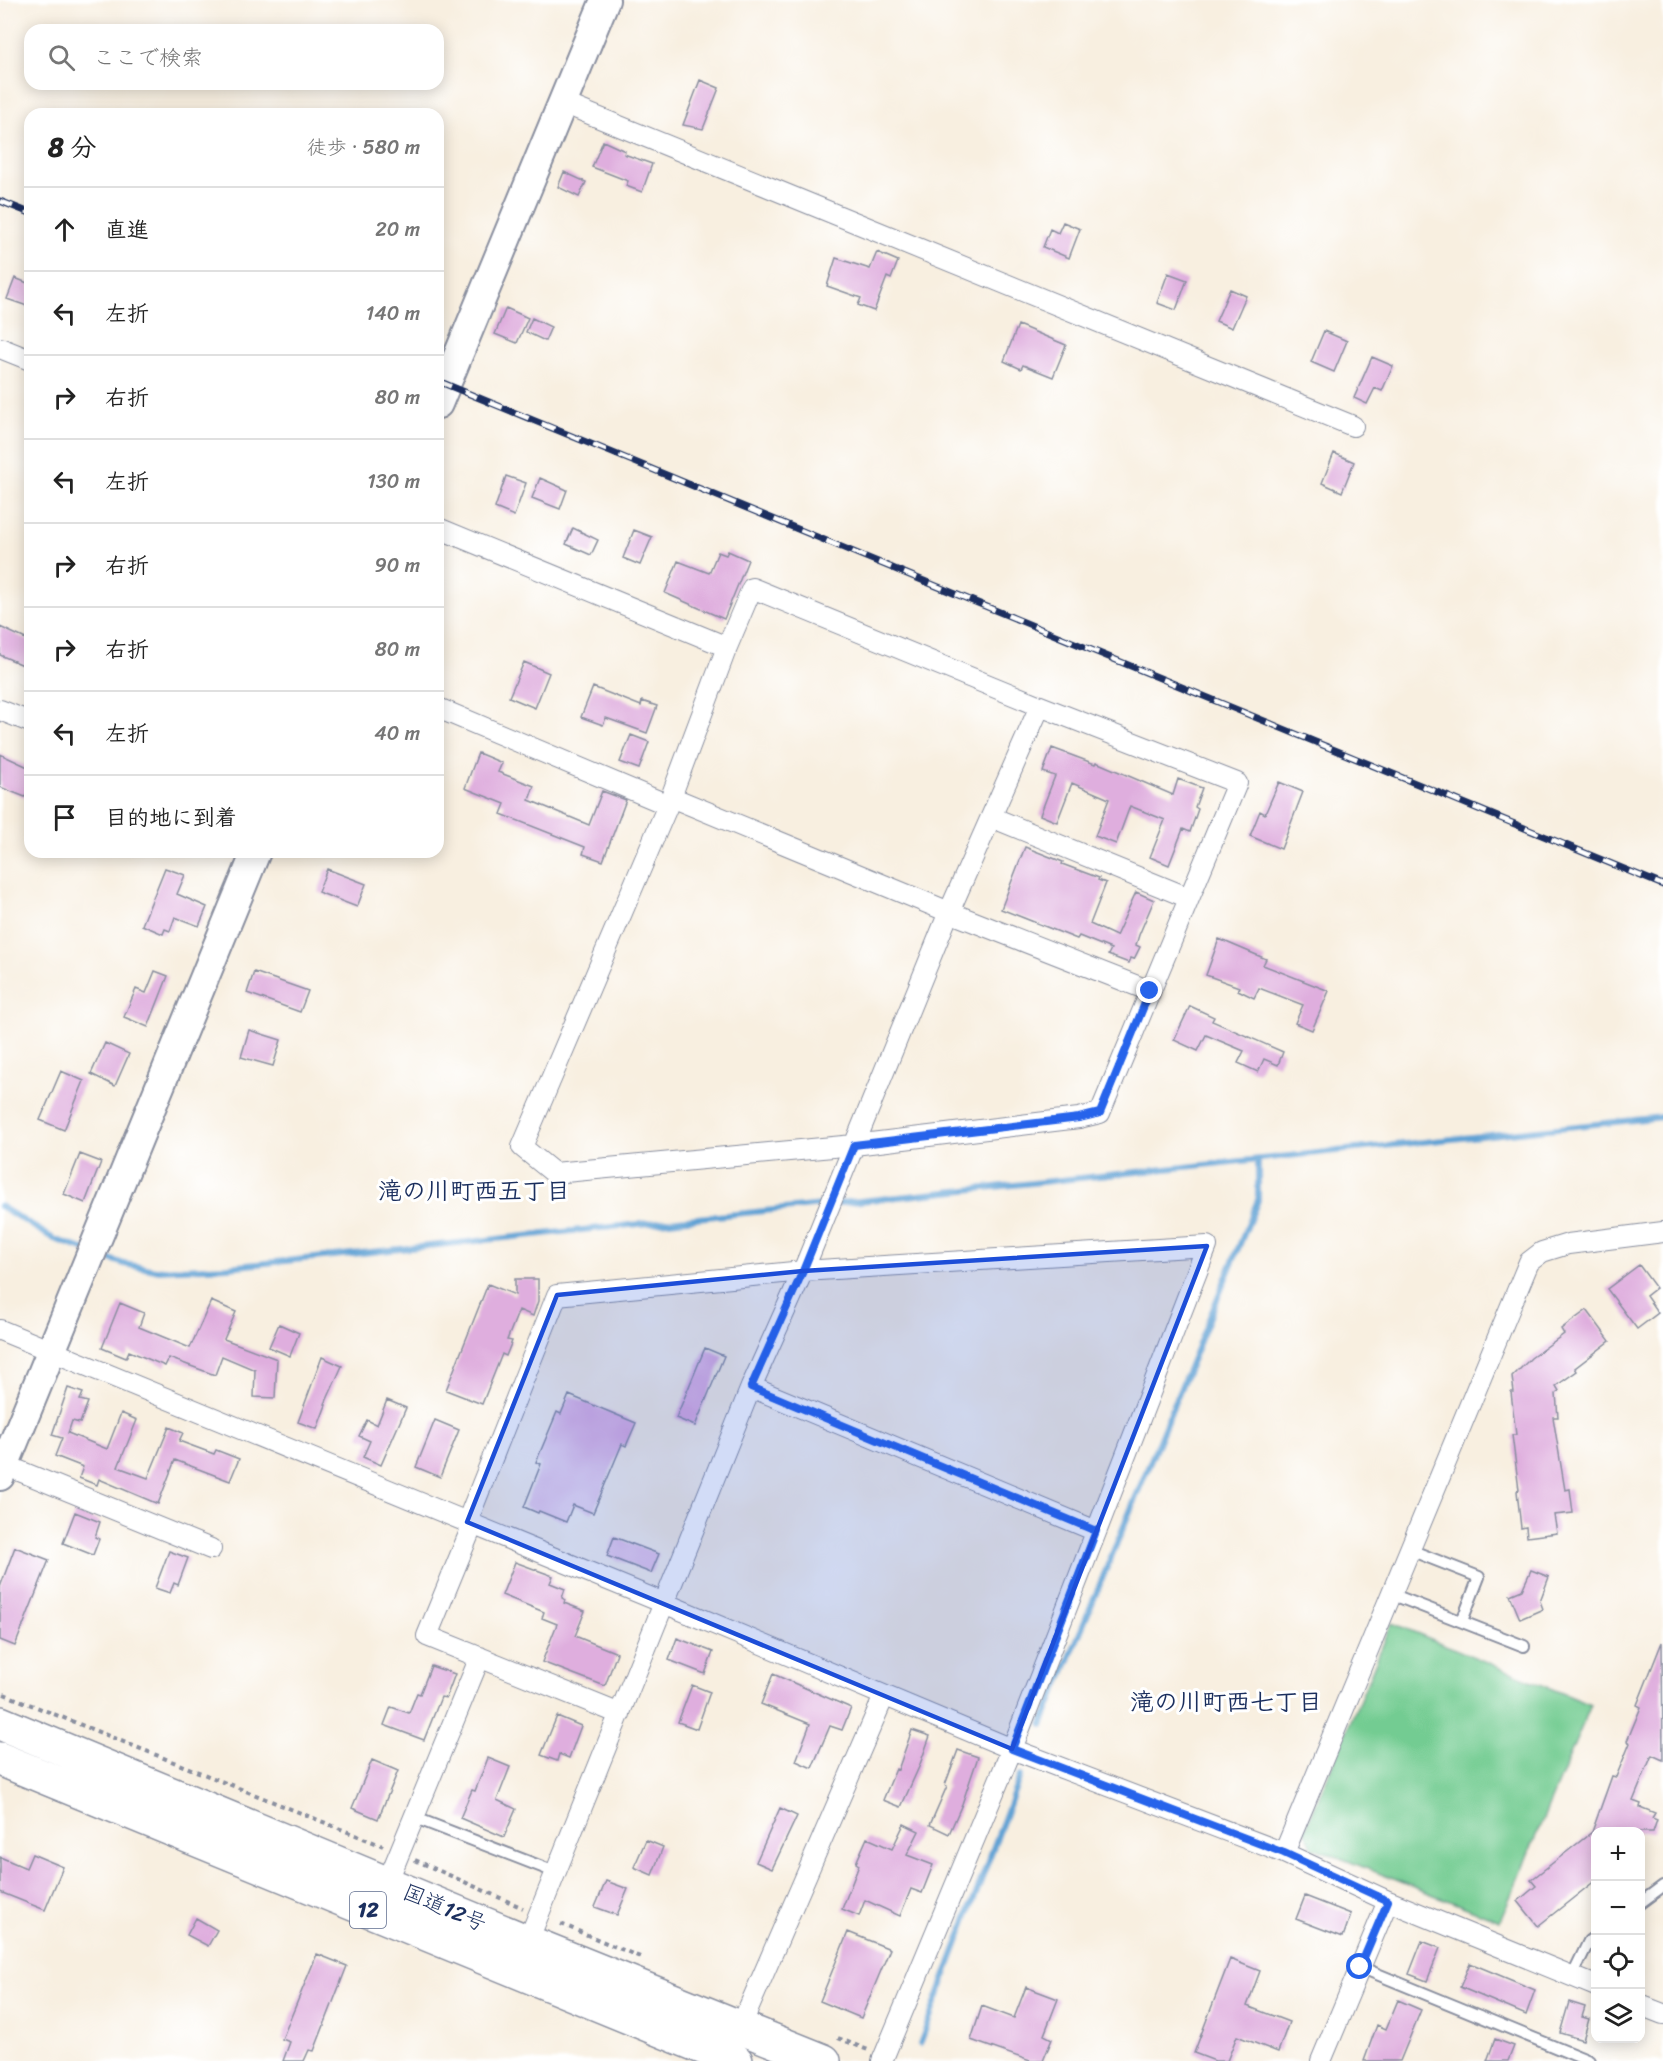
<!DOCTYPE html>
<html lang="ja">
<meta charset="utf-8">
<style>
:root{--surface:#fff;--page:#f6f6f6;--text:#222;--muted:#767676;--line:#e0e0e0}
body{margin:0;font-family:Sriracha,"Klee One",sans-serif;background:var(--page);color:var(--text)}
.controls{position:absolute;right:18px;bottom:18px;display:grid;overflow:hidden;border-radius:12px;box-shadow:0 3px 15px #0003}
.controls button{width:54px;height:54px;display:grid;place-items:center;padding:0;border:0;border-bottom:2px solid var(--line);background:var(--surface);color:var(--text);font:30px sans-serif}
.stop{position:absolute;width:18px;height:18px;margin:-14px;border:4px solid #2563eb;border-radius:50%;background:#fff}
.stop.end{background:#2563eb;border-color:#fff;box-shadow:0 2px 6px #0008}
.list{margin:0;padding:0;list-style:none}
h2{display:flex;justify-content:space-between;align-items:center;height:78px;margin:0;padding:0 24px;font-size:26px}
h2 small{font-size:20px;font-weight:400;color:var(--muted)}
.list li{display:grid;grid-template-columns:39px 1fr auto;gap:18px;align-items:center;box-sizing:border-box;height:84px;padding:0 24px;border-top:2px solid var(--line)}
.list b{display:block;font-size:22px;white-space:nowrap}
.list em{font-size:20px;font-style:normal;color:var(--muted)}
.icon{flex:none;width:33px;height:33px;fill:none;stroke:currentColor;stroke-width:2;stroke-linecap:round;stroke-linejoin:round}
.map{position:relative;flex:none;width:1663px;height:2061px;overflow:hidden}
.search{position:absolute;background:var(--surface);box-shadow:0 3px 15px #0003;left:24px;top:24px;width:420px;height:66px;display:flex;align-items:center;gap:15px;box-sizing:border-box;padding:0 21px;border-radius:18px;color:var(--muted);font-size:22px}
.panel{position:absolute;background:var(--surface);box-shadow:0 3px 15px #0003;left:24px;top:108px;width:420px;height:750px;border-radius:18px}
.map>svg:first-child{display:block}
.green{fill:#73cc92;stroke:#477e78;stroke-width:1.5}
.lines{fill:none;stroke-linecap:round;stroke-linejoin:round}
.stream{stroke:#61a2d4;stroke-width:6}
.building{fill:#dfaede}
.lane-casing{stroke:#8a8f9f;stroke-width:14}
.street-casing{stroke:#8a8f9f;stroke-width:22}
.secondary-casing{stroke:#8a8f9f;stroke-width:32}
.highway-casing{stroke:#8a8f9f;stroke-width:36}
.path{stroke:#8a8f9f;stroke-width:4;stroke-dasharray:4.5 4.5;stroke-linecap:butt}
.lane{stroke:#fff;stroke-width:10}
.street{stroke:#fff;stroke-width:20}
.secondary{stroke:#fff;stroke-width:28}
.highway{stroke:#fff;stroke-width:33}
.rail-casing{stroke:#1b2f5e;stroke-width:7}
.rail{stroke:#fff;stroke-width:4.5;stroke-dasharray:14;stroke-linecap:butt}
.route{stroke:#2563eb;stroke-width:8}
.marked{fill:#1d4ed8;fill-opacity:0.2;stroke:#1d4ed8;stroke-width:4.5;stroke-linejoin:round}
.labels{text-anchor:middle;stroke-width:6;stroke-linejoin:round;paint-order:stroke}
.shield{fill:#fff;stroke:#5f6d8e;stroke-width:1.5}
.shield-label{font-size:21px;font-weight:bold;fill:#1b2f5e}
.street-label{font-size:22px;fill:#1b2f5e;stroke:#fff}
.neighbourhood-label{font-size:24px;font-weight:bold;fill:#1b2f5e;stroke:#fff}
</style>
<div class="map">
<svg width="1663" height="2061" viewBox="0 0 1663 2061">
<rect width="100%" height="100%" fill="#fff"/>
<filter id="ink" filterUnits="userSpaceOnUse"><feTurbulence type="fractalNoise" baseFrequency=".0167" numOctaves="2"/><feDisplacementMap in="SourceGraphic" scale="12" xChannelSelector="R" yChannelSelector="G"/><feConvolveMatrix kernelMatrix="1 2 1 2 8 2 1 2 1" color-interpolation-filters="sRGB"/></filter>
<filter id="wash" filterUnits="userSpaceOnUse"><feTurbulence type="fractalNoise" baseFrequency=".008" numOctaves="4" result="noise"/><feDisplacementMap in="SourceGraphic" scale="24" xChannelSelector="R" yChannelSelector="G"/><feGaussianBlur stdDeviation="1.35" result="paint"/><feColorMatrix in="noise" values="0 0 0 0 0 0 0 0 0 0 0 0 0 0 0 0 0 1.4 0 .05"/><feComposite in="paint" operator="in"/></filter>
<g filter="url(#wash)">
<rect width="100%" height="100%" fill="#f8efe0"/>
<path class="green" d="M 1392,1623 L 1591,1705 L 1500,1921 L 1312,1847 L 1305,1830 Z"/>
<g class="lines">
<path class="stream" d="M 0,1206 L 54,1239 L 86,1250
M 99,1255 L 124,1264 L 156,1270 L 228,1267 L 1663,1117
M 1042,1725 L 1258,1200 L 1258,1159
M 920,2044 L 1020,1776"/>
</g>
<g id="blocks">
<path class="building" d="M 700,80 L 719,88 L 703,129 L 683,125 Z
M 603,141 L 625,151 L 624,154 L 652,164 L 642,192 L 626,186 L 628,181 L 592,167 Z
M 564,172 L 586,182 L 579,197 L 558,187 Z
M 1063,222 L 1080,229 L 1069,258 L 1043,247 L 1050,229 L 1058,233 Z
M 877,252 L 898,261 L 891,279 L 887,277 L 874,311 L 858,305 L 861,298 L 827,286 L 836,258 L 870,269 Z
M 1168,273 L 1187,280 L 1176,310 L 1157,303 Z
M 15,278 L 30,284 L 30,307 L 7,299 Z
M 1230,289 L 1246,296 L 1232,328 L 1216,321 Z
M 506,308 L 528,318 L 517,343 L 495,334 Z
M 532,318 L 551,327 L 545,341 L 526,332 Z
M 1018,325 L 1066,345 L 1053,377 L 1023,365 L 1021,369 L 1004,361 Z
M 1324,331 L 1347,341 L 1334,372 L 1311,362 Z
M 1372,357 L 1393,366 L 1382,391 L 1375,388 L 1367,404 L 1354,398 Z
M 1334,453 L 1354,462 L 1342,492 L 1322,483 Z
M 506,476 L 526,483 L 514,516 L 495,508 Z
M 540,478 L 567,490 L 560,509 L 532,498 Z
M 573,528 L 598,540 L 591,555 L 566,544 Z
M 634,530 L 652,537 L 640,565 L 623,558 Z
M 728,551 L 748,560 L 724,619 L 665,593 L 678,561 L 709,573 L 718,552 L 726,555 Z
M 0,627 L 30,641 L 30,668 L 0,655 Z
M 524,662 L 549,673 L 535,708 L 509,697 Z
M 593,687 L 641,706 L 642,701 L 657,706 L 647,733 L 606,718 L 603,725 L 581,717 Z
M 631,735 L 649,742 L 639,769 L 620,762 Z
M 1052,748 L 1095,764 L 1096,762 L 1173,795 L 1178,779 L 1202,788 L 1195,807 L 1198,809 L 1190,832 L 1183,829 L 1169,865 L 1150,857 L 1165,820 L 1130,806 L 1116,844 L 1095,836 L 1109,799 L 1072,783 L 1057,822 L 1040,815 L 1055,776 L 1043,772 Z
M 478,753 L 502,763 L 498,772 L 534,786 L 529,800 L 589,825 L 602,791 L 626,800 L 603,861 L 583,854 L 585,847 L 501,814 L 505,804 L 465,788 Z
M 0,754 L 30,768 L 30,786 L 25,797 L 0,787 Z
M 1279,782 L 1303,792 L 1281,849 L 1250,836 L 1260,811 L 1265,814 Z
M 1025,847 L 1063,862 L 1062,864 L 1099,878 L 1098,880 L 1106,883 L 1090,924 L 1116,936 L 1136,892 L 1154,900 L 1139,935 L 1136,945 L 1140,947 L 1134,959 L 1131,958 L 1129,963 L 1108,955 L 1111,949 L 1079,936 L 1077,939 L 1001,909 Z
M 165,868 L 185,875 L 177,894 L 207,907 L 199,926 L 175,917 L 170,931 L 165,929 L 163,934 L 142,925 Z
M 327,869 L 366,884 L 357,907 L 318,892 Z
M 1219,939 L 1266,959 L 1263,965 L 1329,991 L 1312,1030 L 1295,1023 L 1303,1005 L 1259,988 L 1254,998 L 1238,990 L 1239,987 L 1206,975 Z
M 155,971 L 168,976 L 148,1027 L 124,1017 L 136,989 L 146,993 Z
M 254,972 L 308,991 L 300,1012 L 247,993 Z
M 1190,1006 L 1214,1017 L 1212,1021 L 1283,1052 L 1278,1065 L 1264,1059 L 1258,1072 L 1238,1063 L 1244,1051 L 1206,1035 L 1198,1051 L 1174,1040 Z
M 249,1030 L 281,1040 L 273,1066 L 241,1057 Z
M 105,1043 L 129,1054 L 115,1086 L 91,1074 Z
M 61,1071 L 84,1081 L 64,1130 L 40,1120 Z
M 80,1154 L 101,1162 L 85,1203 L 64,1194 Z
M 1639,1265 L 1656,1288 L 1646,1296 L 1658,1313 L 1637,1329 L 1607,1289 Z
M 515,1279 L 538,1279 L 538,1301 L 533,1316 L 519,1310 L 507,1340 L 512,1341 L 506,1356 L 502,1354 L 482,1404 L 446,1390 L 488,1284 L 515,1295 Z
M 211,1301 L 236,1312 L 224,1339 L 277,1359 L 275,1398 L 254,1397 L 255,1370 L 222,1356 L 215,1375 L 169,1358 L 165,1366 L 129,1351 L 126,1358 L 102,1348 L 120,1303 L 144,1313 L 139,1327 L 190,1348 Z
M 1587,1310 L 1610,1341 L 1575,1368 L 1577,1371 L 1556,1386 L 1559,1391 L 1556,1394 L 1558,1417 L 1553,1417 L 1565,1490 L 1570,1489 L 1573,1513 L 1554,1515 L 1557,1533 L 1527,1537 L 1526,1527 L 1521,1528 L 1517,1491 L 1519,1490 L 1512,1435 L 1516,1435 L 1511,1392 L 1514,1392 L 1512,1377 L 1531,1358 L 1564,1334 L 1561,1329 Z
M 279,1324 L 299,1333 L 290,1356 L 269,1347 Z
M 705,1348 L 724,1356 L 695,1426 L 676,1418 Z
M 322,1357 L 342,1366 L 325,1404 L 326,1405 L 317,1429 L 298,1422 Z
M 68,1388 L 83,1393 L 80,1400 L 88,1402 L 80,1423 L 72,1421 L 68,1433 L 107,1449 L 121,1413 L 137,1420 L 118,1467 L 148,1478 L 169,1427 L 183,1433 L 179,1441 L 214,1454 L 216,1450 L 239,1459 L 230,1481 L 175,1460 L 158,1504 L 99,1479 L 97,1485 L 79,1478 L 83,1467 L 55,1456 L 62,1438 L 52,1435 Z
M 569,1395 L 636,1423 L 626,1446 L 622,1444 L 593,1513 L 573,1505 L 566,1522 L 539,1511 L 538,1513 L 524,1507 L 541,1464 L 536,1462 L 557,1412 L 561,1414 Z
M 387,1400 L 406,1408 L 381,1465 L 363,1457 L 370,1441 L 359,1436 L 367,1420 L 377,1425 Z
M 435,1420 L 459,1430 L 440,1477 L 416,1467 Z
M 75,1512 L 100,1522 L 95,1537 L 99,1539 L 93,1555 L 63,1543 Z
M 614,1537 L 659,1554 L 651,1573 L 607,1556 Z
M 15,1547 L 49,1560 L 15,1646 L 0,1640 L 0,1587 Z
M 169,1551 L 188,1558 L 178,1585 L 174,1583 L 170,1593 L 155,1588 Z
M 515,1562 L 553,1576 L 550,1583 L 565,1589 L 562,1598 L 565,1600 L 564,1603 L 585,1611 L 575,1636 L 617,1653 L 605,1686 L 542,1662 L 557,1624 L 542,1618 L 544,1612 L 502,1595 Z
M 1531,1570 L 1549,1577 L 1540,1601 L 1543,1609 L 1520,1619 L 1510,1595 L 1522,1590 Z
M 677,1638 L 713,1652 L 705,1674 L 669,1660 Z
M 1662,1642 L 1663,1760 L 1652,1755 L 1633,1801 L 1641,1804 L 1640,1807 L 1655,1813 L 1652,1818 L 1657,1820 L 1653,1832 L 1596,1832 L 1596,1880 L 1538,1926 L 1518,1901 L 1536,1886 L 1531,1880 L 1592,1832 L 1612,1776 L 1616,1777 L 1630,1743 L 1627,1741 L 1641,1707 L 1637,1705 Z
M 431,1666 L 455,1674 L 446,1698 L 441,1697 L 424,1740 L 384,1725 L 391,1707 L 409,1713 L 417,1693 L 420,1694 Z
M 773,1674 L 851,1708 L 842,1730 L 830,1726 L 812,1768 L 796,1761 L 810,1724 L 761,1704 Z
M 692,1685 L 710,1692 L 697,1729 L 678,1722 Z
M 557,1716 L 581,1726 L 569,1758 L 559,1754 L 557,1761 L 541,1755 Z
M 912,1730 L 930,1736 L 919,1767 L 901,1807 L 883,1800 L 896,1769 L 898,1770 Z
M 958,1750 L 978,1757 L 962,1804 L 949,1834 L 930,1825 L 947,1786 L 945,1785 Z
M 488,1758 L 510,1767 L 497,1800 L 516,1809 L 504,1837 L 460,1818 L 472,1790 L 475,1791 Z
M 372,1760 L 398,1771 L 378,1819 L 352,1808 Z
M 780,1808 L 797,1816 L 772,1869 L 756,1862 Z
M 904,1824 L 919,1831 L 907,1855 L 933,1865 L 922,1893 L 911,1889 L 900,1916 L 865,1900 L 859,1916 L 842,1909 L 859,1865 L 856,1863 L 867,1838 L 892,1849 Z
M 646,1840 L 663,1847 L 652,1875 L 634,1867 Z
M 32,1854 L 63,1867 L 45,1910 L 0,1892 L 0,1857 L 26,1868 Z
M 606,1881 L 628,1889 L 617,1915 L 595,1907 Z
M 1305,1896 L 1351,1914 L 1343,1937 L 1296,1919 Z
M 196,1918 L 217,1930 L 208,1946 L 187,1935 Z
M 848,1932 L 890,1949 L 861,2018 L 820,2001 Z
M 1422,1941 L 1440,1948 L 1427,1981 L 1409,1974 Z
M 317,1954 L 347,1966 L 314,2051 L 309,2050 L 304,2061 L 283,2061 L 290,2042 L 282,2039 Z
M 1230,1959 L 1260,1971 L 1247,2006 L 1289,2022 L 1278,2052 L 1237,2036 L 1227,2061 L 1215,2061 L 1194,2053 Z
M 1470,1963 L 1535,1990 L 1526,2015 L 1460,1987 Z
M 1026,1987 L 1058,1999 L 1044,2035 L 1052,2039 L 1043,2061 L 1030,2061 L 971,2040 L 982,2006 L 1014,2018 Z
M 1398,2000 L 1421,2010 L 1400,2061 L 1364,2061 L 1377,2025 L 1386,2029 Z
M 1569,2002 L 1585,2007 L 1582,2017 L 1589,2019 L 1583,2040 L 1560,2033 Z
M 1495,2039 L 1514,2046 L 1508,2061 L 1487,2061 Z"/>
</g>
</g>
<g filter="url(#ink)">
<use href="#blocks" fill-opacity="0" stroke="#8a8f9f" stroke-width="1.5"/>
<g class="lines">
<g class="lane-casing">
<path id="lane" d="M 1410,1550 L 1479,1577 L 1462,1621
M 1391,1594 L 1524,1646
M 413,1817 L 555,1872
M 1640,1903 L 1663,1886
M 1360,1967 L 1589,2061
M 1572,1976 L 1589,1941 L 1596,1936"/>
</g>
<g class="street-casing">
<path id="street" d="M 563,103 L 1353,426
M 0,348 L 30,360
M 438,528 L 727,647
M 752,588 L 1040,706 L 1237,783 L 1100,1113 L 1079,1118 L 854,1145 L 554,1173 L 522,1147 L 668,805 L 727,647 Z
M 438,708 L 668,805
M 0,710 L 30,722
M 671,797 L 949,912 L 1150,991
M 991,817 L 1189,898
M 0,1330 L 664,1603 L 1012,1749 L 1284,1853 L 1388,1901 L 1596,1986
M 751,1387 L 1096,1531
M 0,1463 L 211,1549
M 467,1522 L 557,1295 L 803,1271 L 1207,1246 L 1012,1749 L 882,2061
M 473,1524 L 427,1636 L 620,1714
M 1284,1853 L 1529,1262 L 1542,1252 L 1568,1244 L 1663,1232
M 387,1883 L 480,1657
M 524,1951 L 751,1387 L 803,1271 L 949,912 L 1040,706
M 1640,2005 L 1663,2014
M 737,2035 L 884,1696
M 1321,2061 L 1388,1901"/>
</g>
<g class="secondary-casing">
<path id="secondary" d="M 438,404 L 605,0
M 0,1476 L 256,852"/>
</g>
<g class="highway-casing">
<path id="highway" d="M 0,1723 L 528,1942 L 824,2061
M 0,1759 L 736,2061"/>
</g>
<path class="path" d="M 4,1694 L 383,1846
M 415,1860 L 523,1908
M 561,1924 L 640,1957
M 838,2038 L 868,2050"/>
<use href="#lane" class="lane"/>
<use href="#street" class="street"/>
<use href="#secondary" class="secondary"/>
<use href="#highway" class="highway"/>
<g class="rail-casing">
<path id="rail" d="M 0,201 L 30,213
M 438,381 L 1663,885"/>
</g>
<use href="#rail" class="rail"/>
</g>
</g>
<g class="lines" filter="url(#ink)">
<path class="route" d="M 1150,991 L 1100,1113 L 1079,1118 L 854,1145 L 803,1271 L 751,1387 L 1096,1531 L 1012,1749 L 1284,1853 L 1388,1901 L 1360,1967"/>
</g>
<path class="marked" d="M 1207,1246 L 1012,1749 L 467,1522 L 557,1295 L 803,1271 Z"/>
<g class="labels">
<rect class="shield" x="350" y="1892" width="36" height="36" rx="4.5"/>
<g class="shield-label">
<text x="368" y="1917">12</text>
</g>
<g class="street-label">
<text transform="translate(445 1907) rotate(23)" y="8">国道12号</text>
</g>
<g class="neighbourhood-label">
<text x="474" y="1199">滝の川町西五丁目</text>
<text x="1226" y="1710">滝の川町西七丁目</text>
</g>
</g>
</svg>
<div class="controls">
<button>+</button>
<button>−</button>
<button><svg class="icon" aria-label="locate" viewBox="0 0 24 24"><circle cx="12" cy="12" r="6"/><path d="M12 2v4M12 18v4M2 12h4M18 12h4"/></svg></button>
<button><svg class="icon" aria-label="layers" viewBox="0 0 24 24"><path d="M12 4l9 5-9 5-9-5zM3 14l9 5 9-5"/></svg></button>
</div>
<div class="stop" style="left:1360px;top:1967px"></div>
<div class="stop end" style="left:1150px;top:991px"></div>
<div class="search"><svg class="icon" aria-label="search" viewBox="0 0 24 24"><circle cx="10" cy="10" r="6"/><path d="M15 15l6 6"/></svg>ここで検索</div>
<section class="panel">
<h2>8 分<small>徒歩 · 580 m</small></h2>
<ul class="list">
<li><svg class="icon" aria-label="ahead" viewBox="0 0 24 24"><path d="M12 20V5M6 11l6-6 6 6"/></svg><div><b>直進</b></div><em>20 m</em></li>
<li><svg class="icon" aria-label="left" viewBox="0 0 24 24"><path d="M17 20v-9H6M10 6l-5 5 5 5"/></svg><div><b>左折</b></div><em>140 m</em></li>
<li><svg class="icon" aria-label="right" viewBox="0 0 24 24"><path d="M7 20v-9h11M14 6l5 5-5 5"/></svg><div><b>右折</b></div><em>80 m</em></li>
<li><svg class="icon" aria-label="left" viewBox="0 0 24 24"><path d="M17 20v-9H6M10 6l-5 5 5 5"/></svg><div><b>左折</b></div><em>130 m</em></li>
<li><svg class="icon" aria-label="right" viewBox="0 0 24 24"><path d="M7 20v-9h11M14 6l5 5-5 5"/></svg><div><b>右折</b></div><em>90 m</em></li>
<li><svg class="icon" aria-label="right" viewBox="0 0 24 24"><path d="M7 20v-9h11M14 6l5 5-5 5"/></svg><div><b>右折</b></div><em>80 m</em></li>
<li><svg class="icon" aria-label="left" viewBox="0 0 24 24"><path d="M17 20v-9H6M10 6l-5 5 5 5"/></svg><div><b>左折</b></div><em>40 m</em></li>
<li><svg class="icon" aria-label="arrive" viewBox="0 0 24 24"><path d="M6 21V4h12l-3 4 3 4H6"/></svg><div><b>目的地に到着</b></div></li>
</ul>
</section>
</div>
